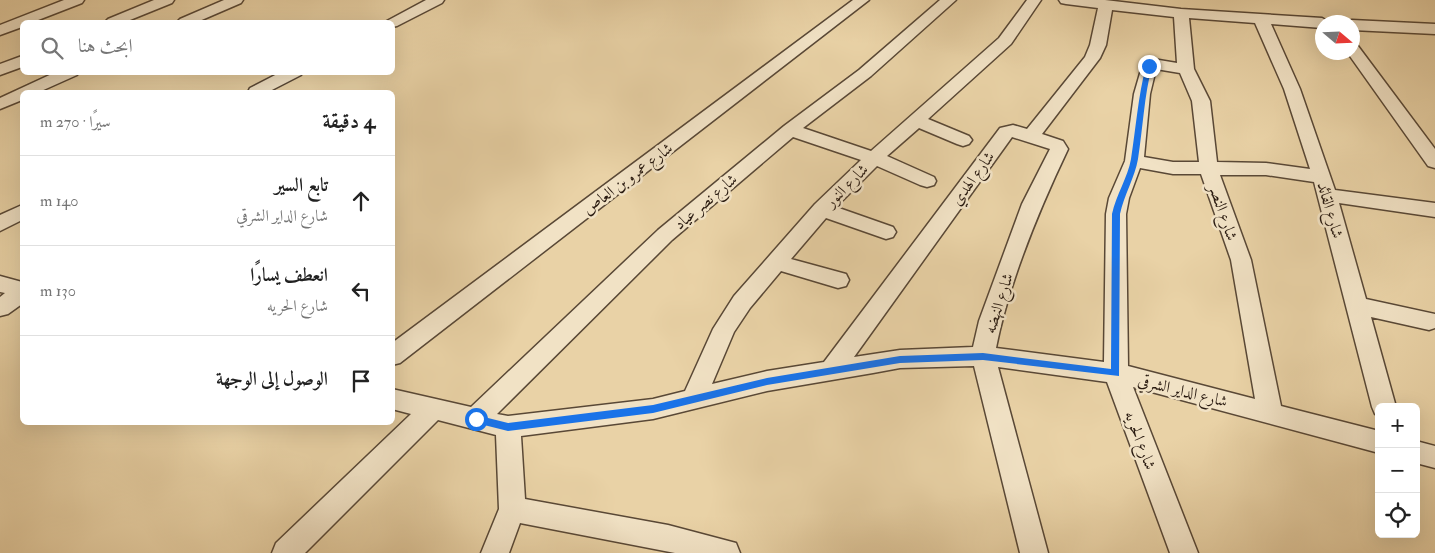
<!DOCTYPE html>
<html lang="ar">
<meta charset="utf-8">
<style>
:root{--surface:#fff;--page:#f2f2f2;--text:#222;--muted:#767676;--line:#e0e0e0}
body{margin:0;font-family:"IM FELL Double Pica",Amiri,serif;background:var(--page);color:var(--text);direction:rtl}
.controls{position:absolute;right:15px;bottom:15px;display:grid;overflow:hidden;border-radius:8px;box-shadow:0 5px 20px #0002}
.controls button{width:45px;height:45px;display:grid;place-items:center;padding:0;border:0;border-bottom:1px solid var(--line);background:var(--surface);color:var(--text);font:25px sans-serif}
.compass{position:absolute;left:1315px;top:15px;width:45px;height:45px;border-radius:50%;background:var(--surface);box-shadow:0 5px 20px #0002;rotate:109deg}
.stop{position:absolute;width:15px;height:15px;margin:-11px;border:4px solid #1a73e8;border-radius:50%;background:#fff}
.stop.end{background:#1a73e8;border-color:#fff;box-shadow:0 1px 5px #0008}
.list{margin:0;padding:0;list-style:none}
h2{display:flex;justify-content:space-between;align-items:center;height:65px;margin:0;padding:0 20px;font-size:21px}
h2 small{font-size:16px;font-weight:400;color:var(--muted)}
.list li{display:grid;grid-template-columns:32px 1fr auto;gap:15px;align-items:center;box-sizing:border-box;height:90px;padding:0 20px;border-top:1px solid var(--line)}
.list b{display:block;font-size:19px;white-space:nowrap}
.list p{margin:0;font-size:16px;white-space:nowrap;color:var(--muted)}
.list em{font-size:16px;font-style:normal;color:var(--muted)}
.icon{flex:none;width:28px;height:28px;fill:none;stroke:currentColor;stroke-width:2;stroke-linecap:round;stroke-linejoin:round}
.map{position:relative;flex:none;width:1435px;height:553px;overflow:hidden;direction:ltr}
.search{position:absolute;background:var(--surface);box-shadow:0 5px 20px #0002;left:20px;top:20px;width:375px;height:55px;display:flex;align-items:center;gap:12px;box-sizing:border-box;padding:0 18px;border-radius:8px;color:var(--muted);font-size:19px}
.panel{position:absolute;background:var(--surface);box-shadow:0 5px 20px #0002;left:20px;top:90px;width:375px;height:335px;border-radius:8px;direction:rtl}
.map>svg:first-child{display:block}
.lines{fill:none;stroke-linecap:round;stroke-linejoin:round}
.minor-casing{stroke:#594836;stroke-width:3}
.minor{fill:#f1e2c5;fill-rule:evenodd}
.route{fill:#1a73e8}
.labels{text-anchor:middle;stroke-width:5;stroke-linejoin:round;paint-order:stroke}
.street-label{font-size:16px;fill:#291a10;stroke:#f1e2c5}
</style>
<div class="map">
<svg width="1435" height="553" viewBox="0 0 1435 553">
<rect width="100%" height="100%" fill="#e9d2a6"/>
<filter id="stains"><feTurbulence type="fractalNoise" baseFrequency=".004" numOctaves="4"/><feColorMatrix values="0 0 0 0 .2 0 0 0 0 .09 0 0 0 0 .02 0 0 0 .5 -.17"/></filter>
<radialGradient id="worn" r=".72"><stop offset=".6" stop-color="#630" stop-opacity="0"/><stop offset="1" stop-color="#630" stop-opacity=".3"/></radialGradient>
<g class="lines">
<g class="minor-casing">
<path id="minor" d="M 64,0 L 84,0 L 82,3 L 33,22 L 22,22 L 22,27 L 0,35 L 0,25 Z
M 154,0 L 174,0 L 172,3 L 125,22 L 105,22 L 108,19 Z
M 224,0 L 243,0 L 241,3 L 197,22 L 177,22 L 180,19 Z
M 426,0 L 444,0 L 442,3 L 397,26 L 392,27 L 392,22 L 385,22 Z
M 853,0 L 869,0 L 400,363 L 392,365 L 392,343 Z
M 940,0 L 956,0 L 871,76 L 803,128 L 871,151 L 999,38 L 1027,0 L 1041,0 L 1011,44 L 928,119 L 969,136 L 972,140 L 969,144 L 963,146 L 957,144 L 919,128 L 887,156 L 934,177 L 936,181 L 934,185 L 927,187 L 920,185 L 877,166 L 836,207 L 893,227 L 896,232 L 893,237 L 886,239 L 826,218 L 791,259 L 846,274 L 849,280 L 846,286 L 838,288 L 781,271 L 750,308 L 734,332 L 712,384 L 767,371 L 824,362 L 1000,128 L 1013,125 L 1027,129 L 1085,57 L 1090,45 L 1098,8 L 1066,4 L 1061,3 L 1059,0 L 1105,0 L 1181,9 L 1322,18 L 1329,22 L 1322,22 L 1322,28 L 1271,24 L 1300,89 L 1335,190 L 1435,203 L 1435,217 L 1339,203 L 1366,299 L 1435,314 L 1435,328 L 1429,330 L 1371,317 L 1396,407 L 1379,407 L 1379,416 L 1375,414 L 1372,407 L 1314,182 L 1266,175 L 1220,175 L 1251,260 L 1281,406 L 1379,431 L 1379,453 L 1133,387 L 1198,553 L 1170,553 L 1107,382 L 998,367 L 1048,553 L 1020,553 L 974,366 L 900,368 L 873,373 L 767,391 L 653,419 L 521,436 L 525,499 L 668,525 L 736,543 L 740,553 L 675,553 L 520,523 L 509,553 L 481,553 L 499,509 L 496,435 L 438,420 L 305,553 L 272,553 L 276,543 L 411,414 L 392,409 L 392,389 L 471,407 L 658,230 L 784,126 L 859,70 ZM 1112,10 L 1174,17 L 1177,63 L 1153,59 L 1143,63 L 1134,94 L 1125,161 L 1109,198 L 1106,214 L 1104,362 L 996,348 C 1009,282 1039,210 1068,149 L 1063,141 L 1042,134 L 1100,58 L 1106,45 ZM 1189,18 L 1255,23 L 1284,89 L 1310,169 L 1266,163 L 1217,162 L 1210,101 L 1194,69 ZM 1156,69 L 1180,73 L 1192,101 L 1199,162 L 1173,162 L 1144,157 L 1150,94 ZM 793,137 L 861,160 L 815,204 L 734,296 L 713,329 L 685,391 L 653,399 L 508,416 L 497,414 L 672,240 ZM 1012,137 L 1050,149 L 1022,204 L 979,321 L 973,347 L 900,350 L 854,357 ZM 1140,168 L 1173,174 L 1201,174 L 1231,260 L 1255,399 L 1128,366 L 1126,214 L 1129,198 Z
M 1352,20 L 1435,24 L 1435,34 L 1352,30 L 1352,22 L 1346,22 Z
M 1352,44 L 1358,46 L 1435,149 L 1435,168 L 1428,166 L 1347,52 L 1352,52 Z
M 22,56 L 22,67 L 0,75 L 0,64 Z
M 56,72 L 79,72 L 77,75 L 39,92 L 22,92 L 22,100 L 0,109 L 0,98 Z
M 281,72 L 303,72 L 301,75 L 268,92 L 248,92 L 250,88 Z
M 22,205 L 22,220 L 0,231 L 0,215 Z
M 0,276 L 22,282 L 22,304 L 8,314 L 0,316 L 0,297 L 5,293 L 0,292 Z
M 1416,441 L 1435,446 L 1435,468 L 1416,463 Z"/>
</g>
<use href="#minor" class="minor"/>
</g>
<path class="route" d="M 1149,64 L 1152,66 C 1144,97 1143,127 1138,159 C 1135,177 1124,195 1120,214 L 1119,376 L 983,360 L 900,363 L 767,385 L 653,413 L 508,431 L 472,422 L 472,416 L 476,415 L 508,423 L 653,405 L 767,378 L 900,356 L 983,353 L 1111,369 L 1112,214 C 1116,195 1128,177 1131,159 C 1136,127 1138,97 1146,66 Z"/>
<g class="labels">
<g class="street-label">
<text transform="translate(627 178) rotate(-37)" y="6">شارع عمرو بن العاص</text>
<text transform="translate(972 178) rotate(-54)" y="6">شارع الهدي</text>
<text transform="translate(846 185) rotate(-45)" y="6">شارع النور</text>
<text transform="translate(705 201) rotate(-40)" y="6">شارع نصر عياد</text>
<text transform="translate(1331 210) rotate(74)" y="6">شارع القائد</text>
<text transform="translate(1224 212) rotate(71)" y="6">شارع النصر</text>
<text transform="translate(998 303) rotate(-72)" y="6">شارع النهضه</text>
<text transform="translate(1183 390) rotate(14)" y="6">شارع الداير الشرقي</text>
<text transform="translate(1141 440) rotate(69)" y="6">شارع الحريه</text>
</g>
</g>
<rect width="100%" height="100%" filter="url(#stains)"/>
<rect width="100%" height="100%" fill="url(#worn)"/>
</svg>
<div class="controls">
<button>+</button>
<button>−</button>
<button><svg class="icon" aria-label="locate" viewBox="0 0 24 24"><circle cx="12" cy="12" r="6"/><path d="M12 2v4M12 18v4M2 12h4M18 12h4"/></svg></button>
</div>
<svg class="compass" viewBox="-18 -18 36 36"><path d="M0-13l5 13h-10z" fill="#e53935"/><path d="M0 13l5-13h-10z" fill="#767676"/></svg>
<div class="stop" style="left:476px;top:419px"></div>
<div class="stop end" style="left:1149px;top:66px"></div>
<div class="search"><svg class="icon" aria-label="search" viewBox="0 0 24 24"><circle cx="10" cy="10" r="6"/><path d="M15 15l6 6"/></svg>ابحث هنا</div>
<section class="panel">
<h2>4 دقيقة<small>سيرًا · 270 m</small></h2>
<ul class="list">
<li><svg class="icon" aria-label="ahead" viewBox="0 0 24 24"><path d="M12 20V5M6 11l6-6 6 6"/></svg><div><b>تابع السير</b><p>شارع الداير الشرقي</p></div><em>140 m</em></li>
<li><svg class="icon" aria-label="left" viewBox="0 0 24 24"><path d="M17 20v-9H6M10 6l-5 5 5 5"/></svg><div><b>انعطف يسارًا</b><p>شارع الحريه</p></div><em>130 m</em></li>
<li><svg class="icon" aria-label="arrive" viewBox="0 0 24 24"><path d="M6 21V4h12l-3 4 3 4H6"/></svg><div><b>الوصول إلى الوجهة</b></div></li>
</ul>
</section>
</div>
